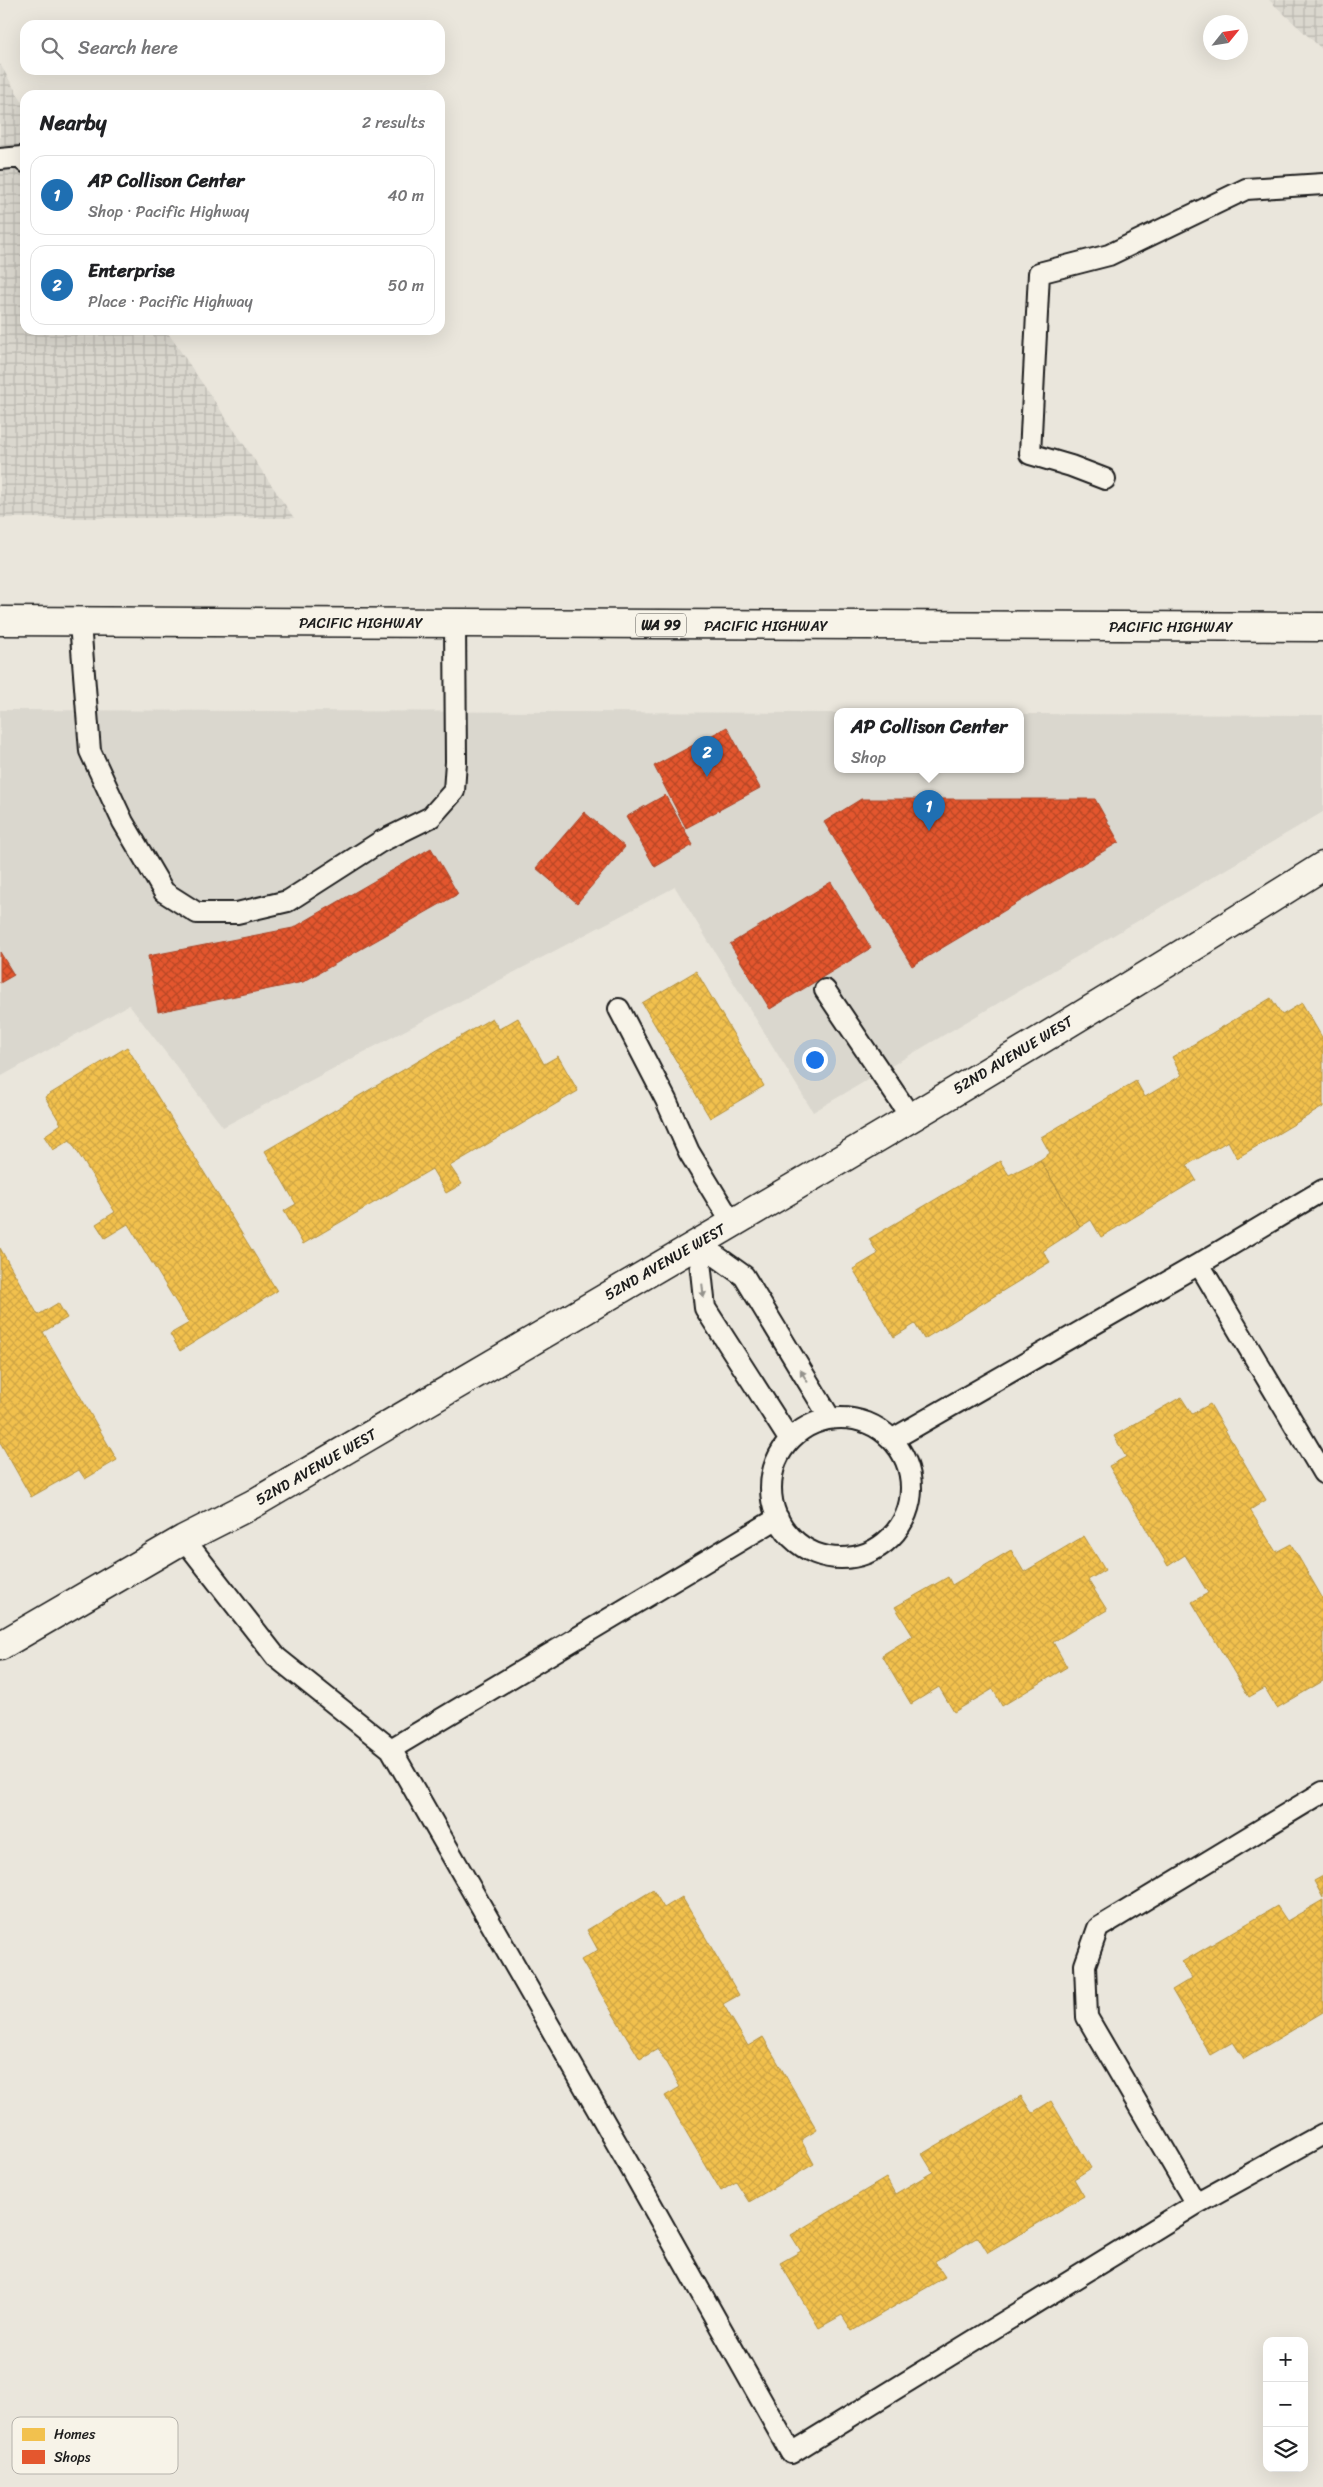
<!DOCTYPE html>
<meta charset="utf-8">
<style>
:root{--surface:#fff;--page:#f2f2f2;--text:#202124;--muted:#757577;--line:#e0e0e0;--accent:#1f6fb2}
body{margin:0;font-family:Sriracha,sans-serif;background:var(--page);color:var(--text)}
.controls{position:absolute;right:15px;bottom:15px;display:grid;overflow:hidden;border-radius:10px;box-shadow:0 5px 20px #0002}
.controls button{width:45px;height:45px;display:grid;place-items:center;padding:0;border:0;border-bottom:1px solid var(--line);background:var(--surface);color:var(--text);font:25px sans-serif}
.compass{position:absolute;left:1203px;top:15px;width:45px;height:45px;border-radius:50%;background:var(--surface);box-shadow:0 5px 20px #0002;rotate:60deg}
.you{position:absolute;left:814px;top:1059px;width:18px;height:18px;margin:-12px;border:4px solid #fff;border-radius:50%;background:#1a73e8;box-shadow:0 0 0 8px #1a73e833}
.badge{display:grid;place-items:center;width:32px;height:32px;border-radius:50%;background:var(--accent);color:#fff;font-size:16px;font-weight:700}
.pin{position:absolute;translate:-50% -41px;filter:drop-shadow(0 1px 2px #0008)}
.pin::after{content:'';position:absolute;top:26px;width:18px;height:15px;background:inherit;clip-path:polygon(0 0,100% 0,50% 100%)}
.popup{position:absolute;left:834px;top:708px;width:190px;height:65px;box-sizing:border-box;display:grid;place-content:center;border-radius:10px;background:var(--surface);filter:drop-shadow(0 1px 4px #0005);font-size:16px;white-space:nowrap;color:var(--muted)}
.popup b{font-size:19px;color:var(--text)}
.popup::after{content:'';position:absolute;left:50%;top:100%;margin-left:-10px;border:10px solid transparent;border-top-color:var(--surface)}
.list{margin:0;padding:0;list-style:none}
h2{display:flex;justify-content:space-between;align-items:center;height:65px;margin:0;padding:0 20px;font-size:21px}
h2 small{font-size:16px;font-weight:400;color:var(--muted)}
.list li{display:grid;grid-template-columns:32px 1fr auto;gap:15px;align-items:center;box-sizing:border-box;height:80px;margin:0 10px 10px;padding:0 10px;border:1px solid var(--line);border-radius:15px}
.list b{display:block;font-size:19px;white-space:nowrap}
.list p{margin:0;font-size:16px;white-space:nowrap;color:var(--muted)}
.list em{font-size:16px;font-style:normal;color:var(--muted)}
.icon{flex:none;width:28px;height:28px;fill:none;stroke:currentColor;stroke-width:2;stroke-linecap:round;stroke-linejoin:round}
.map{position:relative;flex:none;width:1323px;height:2487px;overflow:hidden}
.search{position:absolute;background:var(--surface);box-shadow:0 5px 20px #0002;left:20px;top:20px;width:425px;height:55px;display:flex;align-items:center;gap:12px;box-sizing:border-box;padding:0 18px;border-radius:15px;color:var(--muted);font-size:19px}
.panel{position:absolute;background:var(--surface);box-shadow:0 5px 20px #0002;left:20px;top:90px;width:425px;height:245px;border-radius:15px}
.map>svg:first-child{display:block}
.built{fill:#dad7ce}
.industrial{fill:url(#industrial-grid)}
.homes{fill:url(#homes-cross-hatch);stroke:#b2903f}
.shops{fill:url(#shops-cross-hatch);stroke:#a84529}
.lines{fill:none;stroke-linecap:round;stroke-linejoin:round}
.lane-casing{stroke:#1c1c1c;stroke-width:24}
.street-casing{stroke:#1c1c1c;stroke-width:31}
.highway-casing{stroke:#1c1c1c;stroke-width:31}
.lane{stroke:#f7f3e8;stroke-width:20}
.street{stroke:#f7f3e8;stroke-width:28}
.highway{stroke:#f7f3e8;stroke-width:28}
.oneway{fill:#94928c}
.labels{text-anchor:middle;stroke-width:5;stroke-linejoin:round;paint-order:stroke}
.shield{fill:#f7f3e8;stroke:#5e5c59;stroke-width:1}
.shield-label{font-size:14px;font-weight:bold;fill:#1c1c1c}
.street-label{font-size:15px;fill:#1c1c1c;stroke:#f7f3e8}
.key{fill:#f7f3e8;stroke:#b5b2ab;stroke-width:1}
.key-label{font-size:14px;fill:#1c1c1c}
</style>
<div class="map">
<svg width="1323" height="2487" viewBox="0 0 1323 2487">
<defs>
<pattern id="industrial-grid" width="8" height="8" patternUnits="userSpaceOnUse" patternTransform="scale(1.25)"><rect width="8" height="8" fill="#dad7ce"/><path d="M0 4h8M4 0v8" fill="none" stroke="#bab8b0"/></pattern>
<pattern id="homes-cross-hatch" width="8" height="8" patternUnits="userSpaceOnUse" patternTransform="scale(1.25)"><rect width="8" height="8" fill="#f2c14e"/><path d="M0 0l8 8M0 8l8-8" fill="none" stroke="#cfa544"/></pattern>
<pattern id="shops-cross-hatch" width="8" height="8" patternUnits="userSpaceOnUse" patternTransform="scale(1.25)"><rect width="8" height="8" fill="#e4572e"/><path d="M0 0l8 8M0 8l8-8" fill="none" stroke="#b84726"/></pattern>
</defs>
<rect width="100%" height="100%" fill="#eae6dc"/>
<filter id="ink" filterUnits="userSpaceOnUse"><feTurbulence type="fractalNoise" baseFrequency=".02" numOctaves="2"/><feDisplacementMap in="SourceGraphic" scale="10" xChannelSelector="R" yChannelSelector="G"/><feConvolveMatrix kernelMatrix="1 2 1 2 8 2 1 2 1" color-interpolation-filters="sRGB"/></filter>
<g filter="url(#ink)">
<path class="built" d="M 0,710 L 838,713 L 838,770 L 1020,770 L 1020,714 L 1323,715 L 1323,812 L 813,1112 L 675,887 L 223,1127 L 129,1005 L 0,1077 Z"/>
<path class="industrial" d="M 1269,0 L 1323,0 L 1323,50 Z
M 0,64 L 25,107 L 25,330 L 166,330 L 294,518 L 0,518 Z"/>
<path class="homes" d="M 696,971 L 764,1086 L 710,1118 L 642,1003 Z
M 1271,998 L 1282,1015 L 1302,1003 L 1323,1039 L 1323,1107 L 1237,1158 L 1228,1141 L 1187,1165 L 1196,1180 L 1101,1237 L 1091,1220 L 1080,1227 L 1040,1160 L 1050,1153 L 1041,1137 L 1136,1081 L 1145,1097 L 1182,1075 L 1172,1057 Z
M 492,1018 L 499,1029 L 518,1018 L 544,1064 L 558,1056 L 578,1091 L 450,1166 L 462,1184 L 446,1193 L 432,1169 L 303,1244 L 284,1211 L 296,1204 L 265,1151 Z
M 127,1047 L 277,1291 L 180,1351 L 170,1334 L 189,1323 L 128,1224 L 105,1238 L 96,1224 L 115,1212 L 70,1140 L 53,1150 L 44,1136 L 61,1124 L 45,1097 Z
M 1040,1160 L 1080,1227 L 1043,1251 L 1050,1262 L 924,1339 L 915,1324 L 894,1337 L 853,1269 L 878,1254 L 869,1239 L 1000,1161 L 1009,1175 Z
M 0,1248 L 38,1315 L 58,1303 L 67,1318 L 43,1332 L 117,1460 L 85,1479 L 79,1470 L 31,1497 L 0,1442 Z
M 1181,1397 L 1192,1414 L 1210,1404 L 1266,1500 L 1250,1510 L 1276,1552 L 1291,1544 L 1323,1599 L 1323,1681 L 1277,1708 L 1265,1688 L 1249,1697 L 1192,1602 L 1208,1593 L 1185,1555 L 1168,1566 L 1109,1466 L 1126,1457 L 1114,1436 Z
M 1084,1536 L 1105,1570 L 1088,1580 L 1107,1610 L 1053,1642 L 1067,1667 L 1002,1706 L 993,1689 L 954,1712 L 939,1687 L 911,1704 L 882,1655 L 913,1636 L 895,1607 L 948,1577 L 952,1585 L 1011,1550 L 1024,1572 Z
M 1323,1876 L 1323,1898 L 1314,1881 Z
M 653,1890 L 664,1908 L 682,1897 L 739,1995 L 723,2004 L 748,2046 L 763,2037 L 817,2130 L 801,2140 L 814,2164 L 749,2202 L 736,2182 L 721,2191 L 665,2096 L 680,2087 L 658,2049 L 640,2059 L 581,1960 L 598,1950 L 587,1930 Z
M 1323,1900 L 1323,2012 L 1244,2059 L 1233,2042 L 1210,2055 L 1172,1990 L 1192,1978 L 1182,1962 L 1277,1906 L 1287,1921 Z
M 1021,2096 L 1032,2113 L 1051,2101 L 1091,2168 L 1074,2179 L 1084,2196 L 988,2253 L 978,2237 L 935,2262 L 945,2277 L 852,2331 L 842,2315 L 819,2328 L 780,2263 L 801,2251 L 791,2235 L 886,2178 L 895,2194 L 933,2172 L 922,2154 Z"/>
<path class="shops" d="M 727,727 L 760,788 L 686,828 L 654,766 Z
M 665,795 L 693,845 L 655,867 L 626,817 Z
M 861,799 L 1095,799 L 1119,842 L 912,966 L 824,822 Z
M 584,812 L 625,847 L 577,903 L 536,868 Z
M 431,848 L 458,894 L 303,982 L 158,1012 L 148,956 L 293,928 Z
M 831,882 L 871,948 L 770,1009 L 730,944 Z
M 0,952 L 14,975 L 0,983 Z"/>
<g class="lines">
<g class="lane-casing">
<path id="lane" d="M 0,159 L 22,157 L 25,162
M 1105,479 L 1071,466 L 1030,454 L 1039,273 L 1109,255 L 1246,189 L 1323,184
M 80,623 L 90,751 L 123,822 L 164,892 L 197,913 L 237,913 L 288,901 L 380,842 L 431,817 L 454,791 L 456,762 L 455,623
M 825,990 L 910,1116
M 619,1009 L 666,1100 L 689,1152 L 732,1223
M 698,1243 L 744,1276 L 830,1418
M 698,1243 L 705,1308 L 789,1439
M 1199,1264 L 1323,1473
M771 1488a70 70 0 1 1 140 0a70 70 0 1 1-140 0Z
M 893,1439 L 1199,1264 L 1323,1190
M 184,1539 L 276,1657 L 391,1749 L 632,2170 L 791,2453 L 1196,2204 L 1323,2134
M 391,1749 L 778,1518
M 1196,2204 L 1087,2017 L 1085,1965 L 1098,1928 L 1323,1792"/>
</g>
<g class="street-casing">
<path id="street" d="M 0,1646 L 184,1539 L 253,1504 C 611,1294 972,1087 1323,866"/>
</g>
<g class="highway-casing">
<path id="highway" d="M 0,621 L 1323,627"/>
</g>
<use href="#lane" class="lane"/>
<use href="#street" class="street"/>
<use href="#highway" class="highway"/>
</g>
<defs><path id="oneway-solid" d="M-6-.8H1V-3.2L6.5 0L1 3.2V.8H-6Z" transform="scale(1.25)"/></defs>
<g class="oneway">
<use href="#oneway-solid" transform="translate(703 1291) rotate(84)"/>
<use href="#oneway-solid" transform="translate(804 1376) rotate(-121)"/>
</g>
</g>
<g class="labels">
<rect class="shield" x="636" y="613.5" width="50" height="23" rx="4"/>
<g class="shield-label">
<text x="661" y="630">WA 99</text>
</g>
<g class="street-label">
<text x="361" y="628">PACIFIC HIGHWAY</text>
<text x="766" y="631">PACIFIC HIGHWAY</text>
<text x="1171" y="632">PACIFIC HIGHWAY</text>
<text transform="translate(1013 1055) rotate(-31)" y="5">52ND AVENUE WEST</text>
<text transform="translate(665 1262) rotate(-30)" y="5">52ND AVENUE WEST</text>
<text transform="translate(316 1467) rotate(-30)" y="5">52ND AVENUE WEST</text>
</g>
</g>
<rect x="12" y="2417" width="166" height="57" rx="8" class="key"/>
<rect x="22" y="2428" width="23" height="13" fill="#f2c14e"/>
<rect x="22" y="2450" width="23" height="14" fill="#e4572e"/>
<g class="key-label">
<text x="54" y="2439">Homes</text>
<text x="54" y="2462">Shops</text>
</g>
</svg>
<div class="controls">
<button>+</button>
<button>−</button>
<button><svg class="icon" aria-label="layers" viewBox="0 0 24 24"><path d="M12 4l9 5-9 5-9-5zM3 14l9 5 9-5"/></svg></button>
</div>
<svg class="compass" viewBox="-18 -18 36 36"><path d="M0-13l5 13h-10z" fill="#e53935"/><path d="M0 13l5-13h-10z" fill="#757577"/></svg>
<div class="you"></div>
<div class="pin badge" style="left:929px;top:831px">1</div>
<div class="popup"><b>AP Collison Center</b>Shop</div>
<div class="pin badge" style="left:707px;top:777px">2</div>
<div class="search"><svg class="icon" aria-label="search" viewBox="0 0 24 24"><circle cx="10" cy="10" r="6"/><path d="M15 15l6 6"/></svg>Search here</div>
<section class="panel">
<h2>Nearby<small>2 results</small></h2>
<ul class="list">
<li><span class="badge">1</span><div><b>AP Collison Center</b><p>Shop · Pacific Highway</p></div><em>40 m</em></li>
<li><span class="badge">2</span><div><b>Enterprise</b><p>Place · Pacific Highway</p></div><em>50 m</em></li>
</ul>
</section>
</div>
